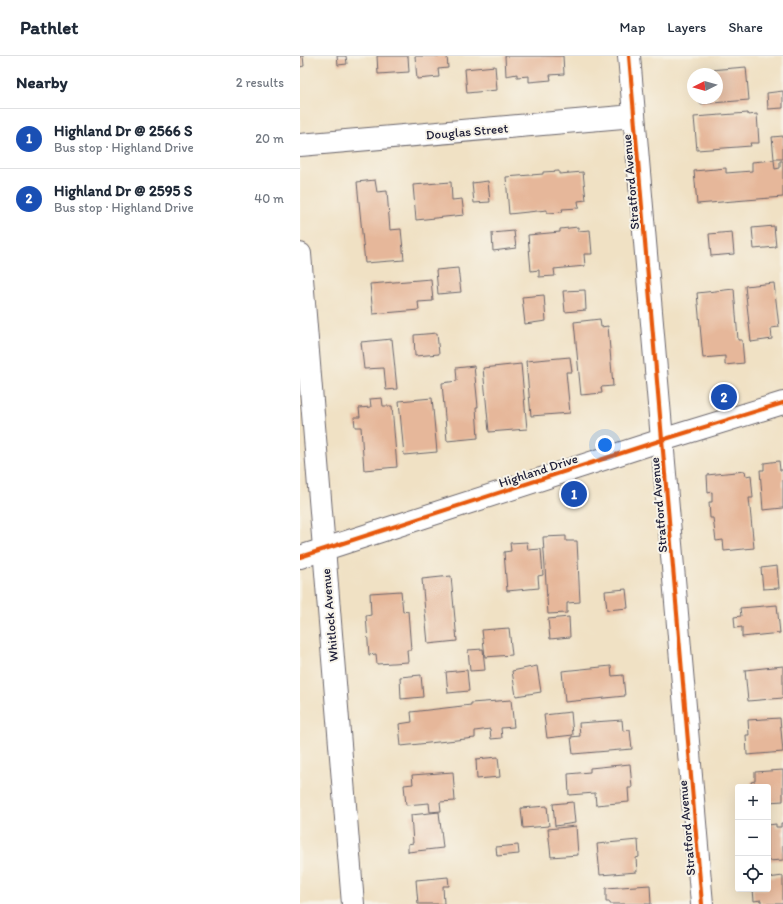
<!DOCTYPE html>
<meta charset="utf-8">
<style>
:root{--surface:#fff;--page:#f2f2f3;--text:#1f2937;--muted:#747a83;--line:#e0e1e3;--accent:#ea580c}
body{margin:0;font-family:Itim,sans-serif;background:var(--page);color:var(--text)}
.controls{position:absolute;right:12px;bottom:12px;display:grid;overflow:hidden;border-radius:4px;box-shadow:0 4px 16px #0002}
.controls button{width:36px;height:36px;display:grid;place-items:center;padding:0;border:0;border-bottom:1px solid var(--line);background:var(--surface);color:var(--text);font:20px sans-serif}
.compass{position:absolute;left:387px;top:12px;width:36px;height:36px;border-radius:50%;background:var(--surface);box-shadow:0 4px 16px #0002;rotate:265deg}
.you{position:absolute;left:305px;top:389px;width:14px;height:14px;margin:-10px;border:3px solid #fff;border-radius:50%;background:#1a73e8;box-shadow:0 0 0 6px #1a73e833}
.badge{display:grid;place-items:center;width:26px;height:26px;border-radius:50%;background:var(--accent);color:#fff;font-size:13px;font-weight:700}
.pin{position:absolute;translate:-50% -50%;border:2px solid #fff;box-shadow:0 1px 4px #0006}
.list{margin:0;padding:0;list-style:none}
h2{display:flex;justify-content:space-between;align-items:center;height:52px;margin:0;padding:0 16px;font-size:17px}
h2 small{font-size:13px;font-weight:400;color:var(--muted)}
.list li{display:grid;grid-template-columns:26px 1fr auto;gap:12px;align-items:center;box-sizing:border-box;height:60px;padding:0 16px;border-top:1px solid var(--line)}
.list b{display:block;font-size:15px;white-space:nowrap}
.list p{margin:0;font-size:13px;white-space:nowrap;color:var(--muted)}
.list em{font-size:13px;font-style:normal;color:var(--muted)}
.icon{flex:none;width:22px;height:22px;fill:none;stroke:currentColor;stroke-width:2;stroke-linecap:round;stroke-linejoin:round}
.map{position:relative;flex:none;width:483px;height:848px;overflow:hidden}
header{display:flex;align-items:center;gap:24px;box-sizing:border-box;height:56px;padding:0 20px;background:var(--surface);border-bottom:1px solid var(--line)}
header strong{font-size:19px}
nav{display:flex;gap:22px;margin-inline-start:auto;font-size:14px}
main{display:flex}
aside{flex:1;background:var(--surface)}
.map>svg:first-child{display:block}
.building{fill:#e6b79a}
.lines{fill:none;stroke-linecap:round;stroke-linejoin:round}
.minor-casing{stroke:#6a656b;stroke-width:24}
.minor{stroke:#fff;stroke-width:22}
.cycleway-casing{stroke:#f7f3e8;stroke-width:6}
.cycleway{stroke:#e8590c;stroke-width:4}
.labels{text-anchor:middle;stroke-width:4;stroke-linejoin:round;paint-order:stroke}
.street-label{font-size:13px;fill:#22223b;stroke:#f7f3e8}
</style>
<header>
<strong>Pathlet</strong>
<nav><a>Map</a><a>Layers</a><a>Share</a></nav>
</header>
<main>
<aside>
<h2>Nearby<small>2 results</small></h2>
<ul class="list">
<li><span class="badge" style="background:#1a4fb4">1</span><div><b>Highland Dr @ 2566 S</b><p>Bus stop · Highland Drive</p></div><em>20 m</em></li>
<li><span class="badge" style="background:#1a4fb4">2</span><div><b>Highland Dr @ 2595 S</b><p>Bus stop · Highland Drive</p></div><em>40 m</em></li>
</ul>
</aside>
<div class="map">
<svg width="483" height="848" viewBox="0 0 483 848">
<rect width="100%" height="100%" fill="#f7f3e8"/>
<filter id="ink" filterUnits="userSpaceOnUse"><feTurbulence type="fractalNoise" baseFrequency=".025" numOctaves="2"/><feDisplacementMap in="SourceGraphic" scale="8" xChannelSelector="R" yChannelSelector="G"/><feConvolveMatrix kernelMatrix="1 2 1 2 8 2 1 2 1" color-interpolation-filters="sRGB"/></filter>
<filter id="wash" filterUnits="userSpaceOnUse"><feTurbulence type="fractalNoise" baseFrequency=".012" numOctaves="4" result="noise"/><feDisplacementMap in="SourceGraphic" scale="16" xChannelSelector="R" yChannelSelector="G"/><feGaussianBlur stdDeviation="0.9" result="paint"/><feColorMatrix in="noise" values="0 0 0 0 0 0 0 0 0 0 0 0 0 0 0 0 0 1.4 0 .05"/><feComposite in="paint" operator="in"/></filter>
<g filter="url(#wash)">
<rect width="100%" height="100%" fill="#f0e1c4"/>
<g id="blocks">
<path class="building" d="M 0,0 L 3,0 L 4,10 L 0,11 Z
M 37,0 L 46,0 L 47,8 L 38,9 Z
M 77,0 L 108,0 L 109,16 L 78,18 Z
M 115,0 L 147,0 L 148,12 L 138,13 L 139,21 L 117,23 Z
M 205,0 L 263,0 L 264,18 L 250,19 L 251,24 L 229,26 L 229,20 L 217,21 L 217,18 L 206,20 Z
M 195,10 L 197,34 L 167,37 L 165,13 Z
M 446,11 L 449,44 L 400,48 L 400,42 L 417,42 L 417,18 L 398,18 L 397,15 Z
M 483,35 L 483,52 L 468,53 L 467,37 Z
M 448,57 L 448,59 L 457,58 L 459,87 L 450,87 L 451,90 L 397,94 L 394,61 Z
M 483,80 L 483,103 L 474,103 L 472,81 Z
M 474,104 L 475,113 L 480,112 L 480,105 L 483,105 L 483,141 L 397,148 L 394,115 L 426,112 L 426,117 L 452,115 L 452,106 Z
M 259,115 L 259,118 L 283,116 L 286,144 L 278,145 L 279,152 L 262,153 L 263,156 L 247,157 L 247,154 L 209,158 L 206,121 L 243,118 L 243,116 Z
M 75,124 L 77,136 L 87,135 L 90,174 L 101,173 L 104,204 L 65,207 L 57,126 Z
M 188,125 L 190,146 L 174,147 L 172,127 Z
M 151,126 L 152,144 L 162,143 L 164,159 L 116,164 L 113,129 Z
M 474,170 L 476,191 L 454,193 L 452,172 Z
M 278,171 L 278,175 L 290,174 L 292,198 L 284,198 L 285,210 L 254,213 L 255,220 L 239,221 L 239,214 L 231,215 L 228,179 L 260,176 L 260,173 Z
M 214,175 L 216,192 L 193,195 L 192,177 Z
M 432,176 L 434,198 L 411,200 L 409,178 Z
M 158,212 L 161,236 L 138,238 L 136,214 Z
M 131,223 L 133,245 L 118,246 L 119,254 L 73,258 L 70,228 Z
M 474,227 L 479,271 L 471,272 L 472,283 L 451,286 L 445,230 Z
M 434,233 L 438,284 L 442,284 L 444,307 L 425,309 L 425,300 L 403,302 L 397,237 Z
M 285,234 L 286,254 L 265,256 L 263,235 Z
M 244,239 L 246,265 L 225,268 L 222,241 Z
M 300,263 L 301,271 L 308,270 L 313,330 L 301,331 L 302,337 L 281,339 L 274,266 Z
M 137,277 L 139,298 L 115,300 L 114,279 Z
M 92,283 L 97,333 L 86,334 L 84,312 L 64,313 L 61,286 Z
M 270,301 L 272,316 L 266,316 L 270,357 L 231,360 L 226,305 Z
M 221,308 L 227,373 L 189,376 L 183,312 Z
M 174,310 L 178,351 L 176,351 L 178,382 L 147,385 L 142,327 L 157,325 L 156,312 Z
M 82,342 L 83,350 L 92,350 L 97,411 L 64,414 L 61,371 L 55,371 L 54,361 L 60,361 L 59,352 L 71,351 L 70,343 Z
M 132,342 L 137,396 L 104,399 L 99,345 Z
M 479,405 L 480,414 L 483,414 L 483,452 L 463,454 L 460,414 L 464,414 L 464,407 Z
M 445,415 L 446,420 L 451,419 L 453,442 L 449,442 L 454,492 L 424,495 L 423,484 L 416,485 L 413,462 L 410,462 L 409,446 L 412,446 L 412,436 L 408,437 L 407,419 Z
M 266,480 L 266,485 L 277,485 L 280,546 L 267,547 L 267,557 L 248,558 L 243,481 Z
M 227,486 L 228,494 L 241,493 L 243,519 L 238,520 L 239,532 L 207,535 L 204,496 L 211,495 L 210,487 Z
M 477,510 L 479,532 L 463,533 L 461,512 Z
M 151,520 L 157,585 L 128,588 L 122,523 Z
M 326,533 L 328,552 L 307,554 L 305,535 Z
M 101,535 L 103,556 L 108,555 L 111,594 L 107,594 L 108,606 L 77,608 L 76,598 L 69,599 L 66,560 L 71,559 L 70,537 Z
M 477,549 L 480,577 L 442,581 L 442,571 L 435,572 L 434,561 L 441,560 L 440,552 Z
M 269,561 L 270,581 L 250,583 L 248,563 Z
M 209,572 L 212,599 L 185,601 L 182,574 Z
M 183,593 L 185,614 L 170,615 L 168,594 Z
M 237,610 L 241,636 L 216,640 L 212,615 Z
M 311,610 L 312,620 L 323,619 L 325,640 L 265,646 L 262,615 Z
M 483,610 L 483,642 L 448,645 L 445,614 Z
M 167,614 L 169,635 L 148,637 L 146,616 Z
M 121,619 L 123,641 L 101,643 L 100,621 Z
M 211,644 L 214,671 L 201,672 L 202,682 L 191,683 L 190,673 L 175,675 L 175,682 L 101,690 L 99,668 L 112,666 L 111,656 L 171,649 L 171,647 Z
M 271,656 L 273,679 L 247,682 L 244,659 Z
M 480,662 L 483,696 L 447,699 L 446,679 L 449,679 L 448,664 Z
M 322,664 L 323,675 L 330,674 L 332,693 L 273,698 L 271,681 L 280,680 L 279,667 Z
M 198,701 L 200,721 L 177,723 L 176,703 Z
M 330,708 L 332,732 L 328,732 L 329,746 L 296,749 L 295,737 L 269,739 L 268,718 L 290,716 L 290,712 Z
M 483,714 L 483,745 L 468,746 L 468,731 L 452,731 L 451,726 L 455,725 L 455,716 Z
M 153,716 L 155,745 L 140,746 L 141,755 L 130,756 L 129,747 L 106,749 L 104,729 L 113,728 L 112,719 Z
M 273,746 L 275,767 L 255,770 L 253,748 Z
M 247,750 L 249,770 L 223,772 L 221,752 Z
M 139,756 L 143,792 L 108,796 L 108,788 L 113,787 L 111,759 Z
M 481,767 L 483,767 L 483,804 L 468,805 L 468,769 L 476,768 L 476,771 L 481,771 Z
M 276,770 L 278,799 L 251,801 L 248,773 Z
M 338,784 L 339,801 L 336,802 L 337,816 L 300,819 L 297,788 Z
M 218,789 L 219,798 L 197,800 L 196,791 Z
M 483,820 L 483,848 L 461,848 L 461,844 L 454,845 L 453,833 L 468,833 L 468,822 Z
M 148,821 L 149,830 L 143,830 L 144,848 L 118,848 L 116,824 Z
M 350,829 L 351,848 L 310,848 L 310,846 L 306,846 L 306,832 Z"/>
</g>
</g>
<g filter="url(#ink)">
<use href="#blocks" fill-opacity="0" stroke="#6a656b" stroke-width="1"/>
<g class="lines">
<g class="minor-casing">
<path id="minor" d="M 329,0 L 402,848
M 0,89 L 334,60
M 0,198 L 53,848
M 0,501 L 362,384 L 483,347"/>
</g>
<use href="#minor" class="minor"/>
<g class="cycleway-casing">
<path id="cycleway" d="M 329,0 L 402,848
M 0,501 L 362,384 L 483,347"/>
</g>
<use href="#cycleway" class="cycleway"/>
</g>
</g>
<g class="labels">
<g class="street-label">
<text transform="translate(167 75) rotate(-5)" y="5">Douglas Street</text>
<text transform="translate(330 126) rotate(-95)" y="5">Stratford Avenue</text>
<text transform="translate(238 414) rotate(-18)" y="5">Highland Drive</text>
<text transform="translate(358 449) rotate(-95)" y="5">Stratford Avenue</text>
<text transform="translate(29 559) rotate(-95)" y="5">Whitlock Avenue</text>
<text transform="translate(386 772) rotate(-95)" y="5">Stratford Avenue</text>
</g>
</g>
</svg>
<div class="controls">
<button>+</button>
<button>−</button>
<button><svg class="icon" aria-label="locate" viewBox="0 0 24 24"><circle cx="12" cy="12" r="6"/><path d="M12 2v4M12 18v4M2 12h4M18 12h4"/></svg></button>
</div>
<svg class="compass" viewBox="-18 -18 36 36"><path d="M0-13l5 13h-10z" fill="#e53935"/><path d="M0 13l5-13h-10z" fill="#747a83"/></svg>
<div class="you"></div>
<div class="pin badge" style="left:274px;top:438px;background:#1a4fb4">1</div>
<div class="pin badge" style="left:424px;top:341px;background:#1a4fb4">2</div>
</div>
</main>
